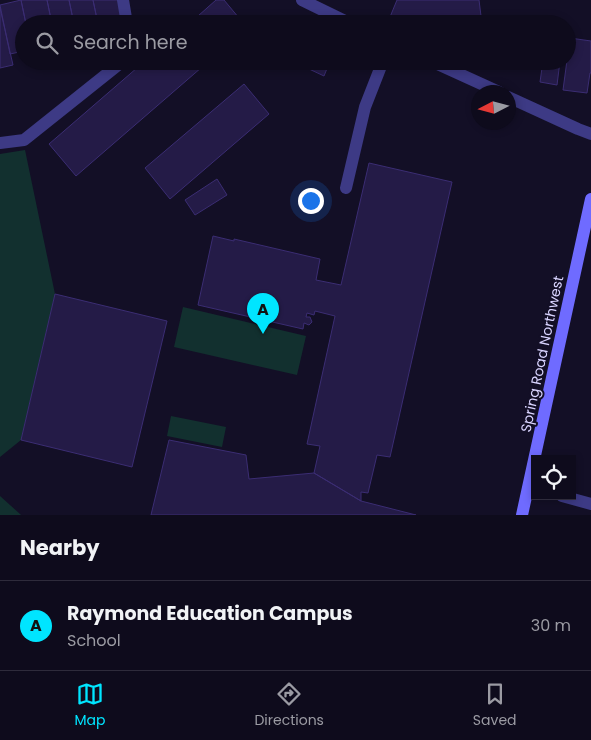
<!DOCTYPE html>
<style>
:root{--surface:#0e0b1c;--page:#171425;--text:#f1f3f6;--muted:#9b9ba3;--line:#2e2b3b;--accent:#00e5ff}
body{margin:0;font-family:Poppins,sans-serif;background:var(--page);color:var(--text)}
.controls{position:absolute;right:15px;bottom:15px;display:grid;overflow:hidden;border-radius:0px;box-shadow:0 2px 8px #0003}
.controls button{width:45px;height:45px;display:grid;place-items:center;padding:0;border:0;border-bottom:1px solid var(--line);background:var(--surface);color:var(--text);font:25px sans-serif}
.compass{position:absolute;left:471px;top:85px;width:45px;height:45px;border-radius:50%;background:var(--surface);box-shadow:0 2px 8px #0003;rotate:264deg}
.you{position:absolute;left:310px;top:200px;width:18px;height:18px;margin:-12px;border:4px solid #fff;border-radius:50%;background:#1a73e8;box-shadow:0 0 0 8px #1a73e833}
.badge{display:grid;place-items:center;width:32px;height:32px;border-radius:50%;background:var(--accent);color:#111;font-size:16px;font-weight:700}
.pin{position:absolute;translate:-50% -41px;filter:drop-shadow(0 1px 2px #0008)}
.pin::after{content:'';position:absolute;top:26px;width:18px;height:15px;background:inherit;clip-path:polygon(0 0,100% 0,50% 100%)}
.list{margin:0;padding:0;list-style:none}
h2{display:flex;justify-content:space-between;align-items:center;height:65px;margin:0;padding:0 20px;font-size:21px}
h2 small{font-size:16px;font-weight:400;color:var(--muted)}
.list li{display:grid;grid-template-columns:32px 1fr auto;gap:15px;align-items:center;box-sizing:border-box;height:90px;padding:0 20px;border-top:1px solid var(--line)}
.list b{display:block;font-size:19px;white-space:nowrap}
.list p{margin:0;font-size:16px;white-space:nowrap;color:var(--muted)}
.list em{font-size:16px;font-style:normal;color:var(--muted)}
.icon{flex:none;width:28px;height:28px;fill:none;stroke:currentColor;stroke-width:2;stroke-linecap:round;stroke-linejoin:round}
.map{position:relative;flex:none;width:591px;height:515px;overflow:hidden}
.search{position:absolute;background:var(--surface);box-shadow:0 2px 8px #0003;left:15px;right:15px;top:15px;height:55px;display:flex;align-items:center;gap:12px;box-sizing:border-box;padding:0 18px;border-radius:28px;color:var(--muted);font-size:19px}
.sheet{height:155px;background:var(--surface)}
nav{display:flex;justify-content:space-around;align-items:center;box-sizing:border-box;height:70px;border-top:1px solid var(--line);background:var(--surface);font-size:14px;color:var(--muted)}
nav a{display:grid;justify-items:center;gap:2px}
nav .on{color:var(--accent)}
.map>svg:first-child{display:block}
.green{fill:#12302f}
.building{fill:#241b47;stroke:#3b2d73}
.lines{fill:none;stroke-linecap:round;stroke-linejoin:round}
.lane{stroke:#3d3a85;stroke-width:12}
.street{stroke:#3d3a85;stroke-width:12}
.secondary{stroke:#6f6bff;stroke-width:12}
.labels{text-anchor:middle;stroke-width:4;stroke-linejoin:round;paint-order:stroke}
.street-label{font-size:14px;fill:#d9d4ff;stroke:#130f26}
</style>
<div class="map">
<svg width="591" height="515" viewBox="0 0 591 515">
<rect width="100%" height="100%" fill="#130f26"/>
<path class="green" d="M 25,150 L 55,294 L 21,440 L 0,457 L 0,154 Z
M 183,307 L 306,336 L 297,375 L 174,347 Z
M 171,416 L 226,427 L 222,447 L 167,436 Z
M 0,496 L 20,514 L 21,515 L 0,515 Z"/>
<path class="building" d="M 21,0 L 47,0 L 52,24 L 26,24 Z
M 21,0 L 26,24 L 24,24 L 24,51 L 10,54 L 0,5 Z
M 47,0 L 69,0 L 74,24 L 52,24 Z
M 69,0 L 93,0 L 98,24 L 74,24 Z
M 93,0 L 118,0 L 123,24 L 98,24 Z
M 216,0 L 224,0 L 244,24 L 189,24 Z
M 397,0 L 479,0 L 482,24 L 405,24 L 390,17 Z
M 0,8 L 13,65 L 0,68 Z
M 570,38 L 591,41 L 591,73 L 590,73 L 587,93 L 563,90 Z
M 145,61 L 209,61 L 76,176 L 49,144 Z
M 292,61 L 330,61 L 324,76 Z
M 543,61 L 560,61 L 557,85 L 540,82 Z
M 244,84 L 269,114 L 170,199 L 145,168 Z
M 369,163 L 452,182 L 390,457 L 377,455 L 368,493 L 361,492 L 361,501 L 314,473 L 320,446 L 307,444 L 335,316 L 315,311 L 314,315 L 307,313 L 306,317 L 310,317 L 312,322 L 309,325 L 304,323 L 303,329 L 198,305 L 213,236 L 234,241 L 234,239 L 320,259 L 316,280 L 341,285 Z
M 217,179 L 227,195 L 195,215 L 185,200 Z
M 55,294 L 167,321 L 132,467 L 21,440 Z
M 169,440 L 246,455 L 249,479 L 314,473 L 361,501 L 416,515 L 151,515 Z"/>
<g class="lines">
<path class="lane" d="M 123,0 L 127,24
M 0,143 L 24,140 L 123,61
M 346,188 L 365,107 L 383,61
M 562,496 L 591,504"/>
<path class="street" d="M 302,0 L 351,24
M 431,61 L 499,92
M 508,97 L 578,129 L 591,134"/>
<path class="secondary" d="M 522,515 L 591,199"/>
</g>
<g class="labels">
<g class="street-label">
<text transform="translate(542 354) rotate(-78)" y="5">Spring Road Northwest</text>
</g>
</g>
</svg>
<div class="controls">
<button><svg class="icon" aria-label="locate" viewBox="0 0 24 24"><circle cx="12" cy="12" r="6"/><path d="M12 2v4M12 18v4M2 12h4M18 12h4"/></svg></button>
</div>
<svg class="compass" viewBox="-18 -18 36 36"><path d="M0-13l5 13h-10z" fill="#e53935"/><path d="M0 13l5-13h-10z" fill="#9b9ba3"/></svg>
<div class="you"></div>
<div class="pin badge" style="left:263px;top:334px">A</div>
<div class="search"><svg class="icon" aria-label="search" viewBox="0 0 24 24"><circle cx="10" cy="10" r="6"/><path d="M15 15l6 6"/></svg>Search here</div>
</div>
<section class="sheet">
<h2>Nearby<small></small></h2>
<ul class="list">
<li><span class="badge">A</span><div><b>Raymond Education Campus</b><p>School</p></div><em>30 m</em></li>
</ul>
</section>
<nav>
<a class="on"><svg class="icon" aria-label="map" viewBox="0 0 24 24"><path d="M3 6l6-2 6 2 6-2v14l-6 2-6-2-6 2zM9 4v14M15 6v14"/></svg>Map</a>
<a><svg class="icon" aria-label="directions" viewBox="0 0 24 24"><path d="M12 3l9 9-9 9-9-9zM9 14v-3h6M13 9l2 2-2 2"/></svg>Directions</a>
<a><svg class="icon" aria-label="saved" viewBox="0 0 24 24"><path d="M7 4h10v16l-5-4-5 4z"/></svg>Saved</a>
</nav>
